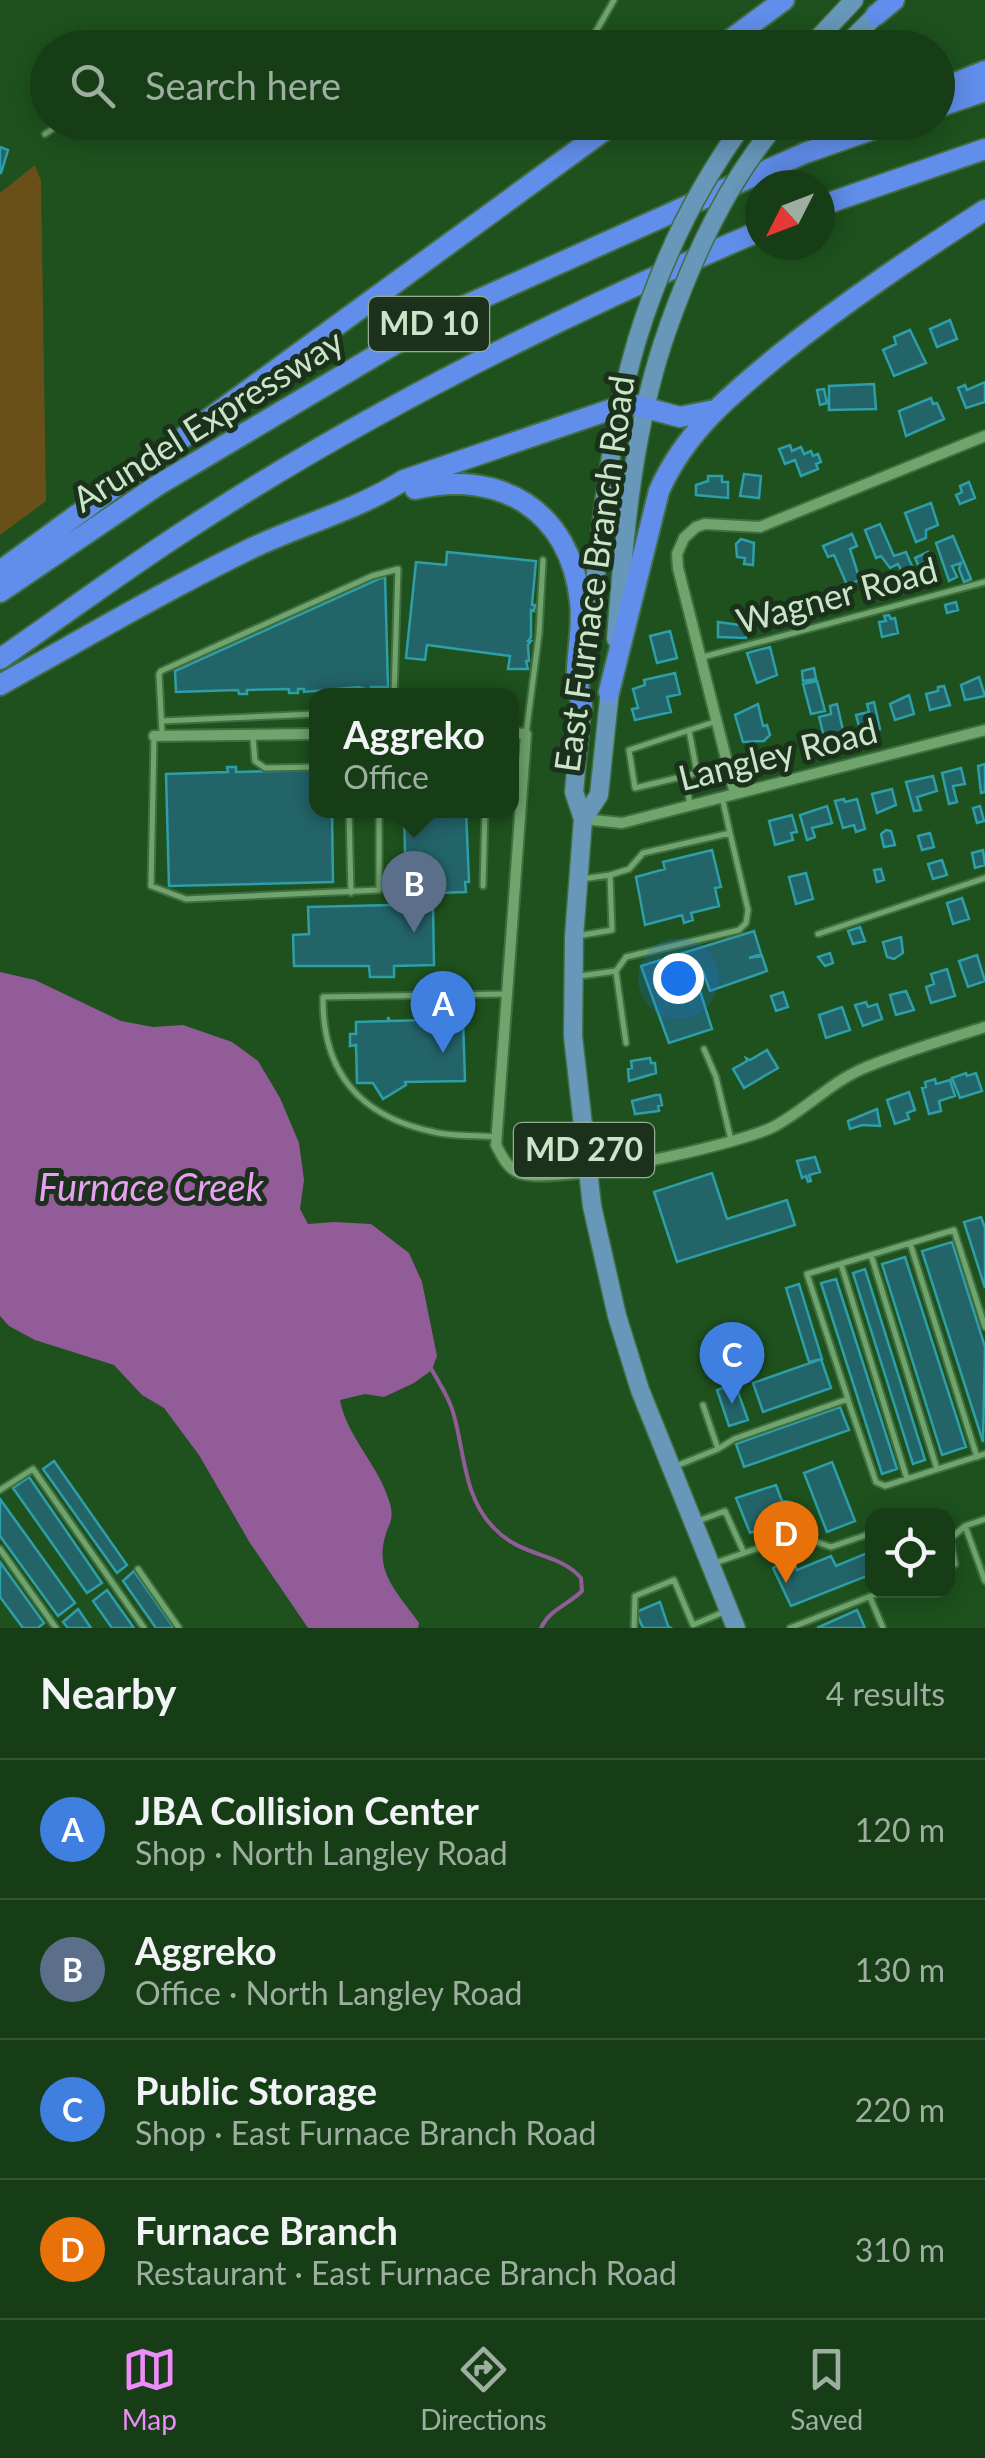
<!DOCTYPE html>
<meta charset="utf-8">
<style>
:root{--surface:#163d16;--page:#234823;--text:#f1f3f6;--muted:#9eaea1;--line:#355635;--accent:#ee8cf9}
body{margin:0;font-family:Lato,sans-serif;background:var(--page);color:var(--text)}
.controls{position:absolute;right:30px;bottom:30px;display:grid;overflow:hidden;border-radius:20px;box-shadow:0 5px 25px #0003}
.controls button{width:90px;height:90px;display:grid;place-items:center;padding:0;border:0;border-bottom:2px solid var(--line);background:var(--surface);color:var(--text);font:50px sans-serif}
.compass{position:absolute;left:745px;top:170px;width:90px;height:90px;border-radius:50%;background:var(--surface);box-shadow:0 5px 25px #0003;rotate:228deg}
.you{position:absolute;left:678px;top:978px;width:35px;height:35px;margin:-25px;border:8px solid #fff;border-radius:50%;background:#1a73e8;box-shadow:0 0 0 15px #1a73e833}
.badge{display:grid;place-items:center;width:65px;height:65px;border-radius:50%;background:var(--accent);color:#fff;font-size:32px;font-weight:700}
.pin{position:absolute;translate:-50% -82px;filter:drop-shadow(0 2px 5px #0008)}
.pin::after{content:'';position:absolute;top:52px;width:35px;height:30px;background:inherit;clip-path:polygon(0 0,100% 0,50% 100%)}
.popup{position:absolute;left:309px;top:688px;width:210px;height:130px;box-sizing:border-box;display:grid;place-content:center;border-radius:20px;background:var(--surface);filter:drop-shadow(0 2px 8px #0005);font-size:32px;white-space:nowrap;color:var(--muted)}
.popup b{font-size:38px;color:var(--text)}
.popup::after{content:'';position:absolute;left:50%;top:100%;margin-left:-20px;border:20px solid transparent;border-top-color:var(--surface)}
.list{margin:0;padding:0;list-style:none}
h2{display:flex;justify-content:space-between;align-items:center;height:130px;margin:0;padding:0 40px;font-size:42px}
h2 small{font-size:32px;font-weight:400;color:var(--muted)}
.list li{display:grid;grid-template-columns:65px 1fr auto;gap:30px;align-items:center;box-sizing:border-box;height:140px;padding:0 40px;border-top:2px solid var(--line)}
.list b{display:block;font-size:38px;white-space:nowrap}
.list p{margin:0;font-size:32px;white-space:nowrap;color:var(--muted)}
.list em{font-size:32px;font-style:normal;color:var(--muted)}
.icon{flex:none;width:55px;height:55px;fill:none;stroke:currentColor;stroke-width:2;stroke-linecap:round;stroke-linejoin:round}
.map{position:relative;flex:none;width:985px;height:1628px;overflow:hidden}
.search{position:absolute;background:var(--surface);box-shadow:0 5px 25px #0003;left:30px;right:30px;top:30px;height:110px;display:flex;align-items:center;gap:25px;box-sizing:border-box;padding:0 35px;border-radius:55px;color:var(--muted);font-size:38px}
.sheet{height:690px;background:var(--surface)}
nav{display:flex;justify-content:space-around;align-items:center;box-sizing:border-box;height:140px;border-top:2px solid var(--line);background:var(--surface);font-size:28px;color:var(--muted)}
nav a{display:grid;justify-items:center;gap:5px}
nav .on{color:var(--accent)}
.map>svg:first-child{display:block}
.green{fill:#695018}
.water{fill:#925c98}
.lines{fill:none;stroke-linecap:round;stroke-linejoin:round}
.stream{stroke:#925c98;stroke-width:4}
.building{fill:#236469;stroke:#2e9ea8;stroke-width:2.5}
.lane-casing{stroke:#416e41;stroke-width:9}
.street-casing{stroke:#416e41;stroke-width:14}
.primary-casing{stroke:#416e41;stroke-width:21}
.highway-casing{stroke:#416e41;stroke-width:24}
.lane{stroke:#6fa46d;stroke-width:5}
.street{stroke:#6fa46d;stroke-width:10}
.primary{stroke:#6797b9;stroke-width:18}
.highway{stroke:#618eeb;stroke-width:20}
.primary-bridge-casing{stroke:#416e41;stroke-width:21;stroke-linecap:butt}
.primary-bridge{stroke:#6797b9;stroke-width:18}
.labels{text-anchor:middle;stroke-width:10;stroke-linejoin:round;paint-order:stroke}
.shield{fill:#1b311b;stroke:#96af94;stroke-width:2.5}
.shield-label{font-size:32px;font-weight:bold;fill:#cae5c8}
.street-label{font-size:35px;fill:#cae5c8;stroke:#1b311b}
.water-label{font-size:38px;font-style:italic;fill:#eaa0f2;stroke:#1b311b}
</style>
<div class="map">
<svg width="985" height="1628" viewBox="0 0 985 1628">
<rect width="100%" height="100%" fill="#1e511e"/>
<path class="green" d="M 35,165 L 41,181 L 46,501 L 0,535 L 0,193 Z"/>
<path class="water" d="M 0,972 L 35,980 L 121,1021 L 153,1027 L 183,1025 L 232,1042 L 258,1061 L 280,1098 L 299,1143 L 304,1180 L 300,1209 L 308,1224 L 334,1222 L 371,1224 L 409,1253 L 422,1282 L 437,1356 L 432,1370 L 414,1383 L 384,1397 L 365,1394 L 340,1400 C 347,1438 380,1466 390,1504 C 395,1521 387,1525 384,1541 C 376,1575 401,1597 419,1623 L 418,1628 L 308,1628 L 250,1543 L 199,1455 L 164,1408 L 142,1395 L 114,1365 L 35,1340 L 9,1326 L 0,1316 Z"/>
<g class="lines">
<path class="stream" d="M 432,1370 C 439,1383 449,1397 453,1412 C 465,1452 463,1497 494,1528 C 522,1558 559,1552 581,1578 L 582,1591 C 568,1605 550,1609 541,1628"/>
</g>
<path class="building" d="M 0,147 L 8,150 L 1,173 L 0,173 Z
M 950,320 L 957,339 L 937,347 L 930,329 Z
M 910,330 L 926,363 L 894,376 L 883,350 L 896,344 L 894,337 Z
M 985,382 L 985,402 L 966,408 L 958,388 L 965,385 L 967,390 Z
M 874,384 L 876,409 L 829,410 L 829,386 Z
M 824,389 L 827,403 L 820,405 L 817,390 Z
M 931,398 L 933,404 L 937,403 L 944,419 L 906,436 L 899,411 Z
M 790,445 L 792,451 L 801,447 L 804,454 L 811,451 L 813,456 L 818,454 L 821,462 L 816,464 L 818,469 L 801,476 L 795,460 L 785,464 L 779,449 Z
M 744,474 L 761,476 L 759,498 L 740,496 Z
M 708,476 L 722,476 L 722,482 L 728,482 L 728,498 L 696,495 L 696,485 L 708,481 Z
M 969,482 L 975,498 L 960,504 L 956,495 L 962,492 L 960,486 Z
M 931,503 L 938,525 L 926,530 L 926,538 L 916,542 L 905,513 Z
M 880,524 L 894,556 L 906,552 L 912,566 L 901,570 L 898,564 L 890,568 L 881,556 L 876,558 L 865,530 Z
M 852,534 L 857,546 L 850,549 L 860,580 L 847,585 L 834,555 L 828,557 L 823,546 Z
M 953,536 L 971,579 L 964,582 L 959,569 L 961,563 L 952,566 L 957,577 L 949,581 L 936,543 Z
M 741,539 L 754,543 L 753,565 L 744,564 L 745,558 L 737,557 L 736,544 Z
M 447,552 L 536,561 L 532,605 L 535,605 L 534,611 L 531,610 L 531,637 L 528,641 L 531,641 L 528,645 L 529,661 L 526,661 L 528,669 L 508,669 L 510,656 L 427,645 L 425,660 L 406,658 L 416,562 L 446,565 Z
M 928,552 L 931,558 L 918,565 L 915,558 Z
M 385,576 L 388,687 L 371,687 L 371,691 L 359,687 L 304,692 L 304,689 L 298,689 L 298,693 L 289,693 L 289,689 L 247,690 L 247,694 L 239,694 L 238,690 L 176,692 L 175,671 Z
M 956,602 L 958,610 L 947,613 L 945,605 Z
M 889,615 L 891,619 L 895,618 L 898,633 L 882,637 L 879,622 L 886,621 L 884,616 Z
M 718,622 L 747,626 L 746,638 L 718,637 Z
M 670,631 L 677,658 L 657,663 L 650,636 Z
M 770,647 L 777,675 L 757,683 L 747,653 Z
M 814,668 L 816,679 L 803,681 L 802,671 Z
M 675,673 L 680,694 L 667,697 L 671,712 L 635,720 L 632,709 L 638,708 L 633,689 L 645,685 L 644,680 Z
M 979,677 L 985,696 L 965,700 L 961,685 Z
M 817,681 L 825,711 L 811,714 L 803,684 Z
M 944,686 L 950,705 L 930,710 L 926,694 L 938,691 L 938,687 Z
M 909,695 L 914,714 L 895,720 L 890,704 Z
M 874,702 L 880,729 L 860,730 L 856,715 L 869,712 L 867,704 Z
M 758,704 L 763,726 L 767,725 L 770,735 L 764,741 L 743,742 L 735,715 Z
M 837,704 L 845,739 L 825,741 L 819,717 L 831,714 L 830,706 Z
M 985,764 L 985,792 L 981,793 L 978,766 Z
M 227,767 L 236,767 L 236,772 L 316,770 L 316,810 L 332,810 L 333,882 L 169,886 L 166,774 L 228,772 Z
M 961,768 L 965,784 L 953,786 L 957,802 L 949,804 L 942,773 Z
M 933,776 L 937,791 L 917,797 L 921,810 L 914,811 L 906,782 Z
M 892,789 L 896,805 L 877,813 L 872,794 Z
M 844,799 L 845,802 L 857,799 L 865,829 L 856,832 L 854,825 L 843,828 L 835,801 Z
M 827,806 L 832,823 L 812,828 L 815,837 L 807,840 L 800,815 Z
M 980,806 L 984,821 L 977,823 L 973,808 Z
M 466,810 L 469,882 L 465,882 L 466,892 L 406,894 L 404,810 Z
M 792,815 L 797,832 L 791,833 L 793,840 L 775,845 L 769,821 Z
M 886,830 L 891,831 L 895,845 L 884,847 L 881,834 Z
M 930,833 L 934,847 L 922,850 L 918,836 Z
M 712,850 L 721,887 L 715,888 L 719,906 L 691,913 L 693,920 L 684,923 L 682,915 L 645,925 L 636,877 L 665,869 L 663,862 Z
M 983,850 L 985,865 L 975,868 L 972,853 Z
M 942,860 L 947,875 L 933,879 L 928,864 Z
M 881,869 L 884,880 L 877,882 L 874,870 Z
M 806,873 L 813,899 L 796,904 L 789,877 Z
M 962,898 L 969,919 L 953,924 L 947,903 Z
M 433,904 L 434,965 L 394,966 L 394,977 L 370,977 L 369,966 L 294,966 L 293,935 L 309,934 L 308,907 Z
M 860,927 L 865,941 L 853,944 L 848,931 Z
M 754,931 L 761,954 L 749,958 L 762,956 L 767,971 L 710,991 L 703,972 L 695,975 L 712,1029 L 669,1043 L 641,966 Z
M 901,937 L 903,953 L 894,959 L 887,957 L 883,942 Z
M 830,953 L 833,963 L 825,966 L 818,957 Z
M 977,955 L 985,981 L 968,987 L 959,961 Z
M 947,969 L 955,996 L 931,1003 L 926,987 L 934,984 L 931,974 Z
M 906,991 L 914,1010 L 896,1015 L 890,995 Z
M 783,992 L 788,1007 L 776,1011 L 771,996 Z
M 866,1002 L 868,1007 L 877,1004 L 882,1019 L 863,1026 L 855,1005 Z
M 842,1007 L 850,1030 L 826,1038 L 819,1015 Z
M 388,1017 L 390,1021 L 463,1019 L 465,1081 L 405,1082 L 406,1085 L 383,1099 L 373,1083 L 357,1083 L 356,1045 L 350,1046 L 350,1034 L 356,1034 L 356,1022 L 388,1021 Z
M 767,1050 L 778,1068 L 744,1088 L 733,1069 L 747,1061 L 746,1058 L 750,1060 Z
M 650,1058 L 651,1063 L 655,1063 L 656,1073 L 629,1081 L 628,1069 L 632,1068 L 631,1061 Z
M 966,1073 L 967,1076 L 976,1073 L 982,1091 L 960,1098 L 952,1078 Z
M 935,1079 L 936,1084 L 950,1080 L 955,1096 L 939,1101 L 941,1111 L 929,1114 L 922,1088 L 926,1087 L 925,1082 Z
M 909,1092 L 915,1110 L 907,1113 L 909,1119 L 895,1124 L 887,1100 Z
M 656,1095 L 660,1095 L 662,1105 L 658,1106 L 659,1111 L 635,1114 L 632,1101 Z
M 877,1109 L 880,1126 L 862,1125 L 850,1129 L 848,1121 Z
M 815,1157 L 820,1172 L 809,1175 L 811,1181 L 808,1182 L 806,1176 L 802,1178 L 797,1161 Z
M 712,1173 L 727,1219 L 787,1200 L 795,1225 L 677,1262 L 654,1192 Z
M 981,1217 L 985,1228 L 985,1288 L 964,1222 Z
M 952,1242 L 985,1347 L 983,1442 L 922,1251 Z
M 905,1257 L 966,1447 L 942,1455 L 882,1264 Z
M 865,1269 L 925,1460 L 913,1464 L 853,1273 Z
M 836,1279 L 897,1469 L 882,1474 L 821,1283 Z
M 799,1284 L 822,1359 L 809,1362 L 786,1288 Z
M 821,1359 L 831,1388 L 763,1412 L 753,1383 Z
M 735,1384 L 748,1420 L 729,1426 L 717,1390 Z
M 840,1407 L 849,1430 L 744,1467 L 736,1444 Z
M 54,1461 L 127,1565 L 117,1573 L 43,1469 Z
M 832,1462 L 855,1521 L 827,1532 L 804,1473 Z
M 29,1477 L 102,1583 L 87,1593 L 13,1488 Z
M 776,1485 L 782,1501 L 790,1502 L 793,1512 L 787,1515 L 788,1518 L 750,1533 L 736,1498 Z
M 0,1499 L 75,1603 L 58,1616 L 0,1536 Z
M 872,1551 L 872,1574 L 791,1606 L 773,1568 L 792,1557 L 797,1570 L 831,1556 L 836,1566 Z
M 0,1562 L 44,1623 L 38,1628 L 23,1628 L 0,1597 Z
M 134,1571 L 174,1628 L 156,1628 L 123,1581 Z
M 107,1590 L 134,1628 L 112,1628 L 93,1601 Z
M 660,1602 L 668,1626 L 671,1628 L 643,1628 L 636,1612 Z
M 78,1609 L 91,1628 L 68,1628 L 63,1622 Z
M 857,1610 L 865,1628 L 817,1628 Z"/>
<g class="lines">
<g class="lane-casing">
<path id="lane" d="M 561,48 L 595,33 L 614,0
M 45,134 L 63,122
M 703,657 L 985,582
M 161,721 L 316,714
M 162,733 L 159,674 L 161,671 L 372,576 L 398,569 L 394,696
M 526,734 L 539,634 L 543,560
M 154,736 L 151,886 L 186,899 L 379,890 L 379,810
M 253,738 L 255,761 L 265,768 L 316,767
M 685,776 L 697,773 L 689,730
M 512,789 L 522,790
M 690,805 L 685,776 L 635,788 L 629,750 L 714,722
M 349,810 L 351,893
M 610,875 L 629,869 L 643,853 L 730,833 L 722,797
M 483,886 L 485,810
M 818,934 L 985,878
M 577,936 L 612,930 L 610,875 L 582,879
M 616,972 L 626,1043
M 580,976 L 616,971 L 626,957 L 739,930 L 746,923 L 748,910 L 730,833
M 704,1049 L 716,1077 L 731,1140
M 496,1137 C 476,1135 454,1137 434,1132 C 360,1117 322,1072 323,997 L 506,994
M 910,1243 L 977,1457
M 871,1255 L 937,1469
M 841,1264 L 907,1479
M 848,1400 L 876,1482 L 885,1486 L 985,1454
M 703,1405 L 718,1449
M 676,1466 L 718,1449 L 734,1439 L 848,1399 L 807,1274 L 954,1230 L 985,1327
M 0,1490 L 33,1469 L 144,1628
M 695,1522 L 725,1511 L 744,1553
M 965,1526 L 985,1581
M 0,1549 L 56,1628
M 712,1564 L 796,1535 L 831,1547 L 872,1533
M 948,1567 L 955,1564 L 950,1539 L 965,1526 L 985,1519
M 138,1569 L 179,1628
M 870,1597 L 883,1628
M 634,1628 L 635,1596 L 674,1580 L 693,1625 L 726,1611
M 790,1628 L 886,1590"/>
</g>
<g class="street-casing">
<path id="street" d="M 512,733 L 526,734 L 496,1145 C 502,1156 507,1168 519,1173 C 553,1186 737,1145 773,1127 C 804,1111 830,1083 862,1069 C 902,1052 944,1040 985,1027
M 154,736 L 316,734
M 735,794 L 678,568 L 677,554 L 684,538 L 696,527 L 705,524 L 760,527 L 985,436
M 583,819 L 622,823 L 985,730"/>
</g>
<g class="primary-casing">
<path id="primary" d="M 809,48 L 854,0
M 843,48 L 885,6
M 616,639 C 624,535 633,424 669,325
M 589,642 C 599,540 608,438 637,340
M 583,697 L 574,792 L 583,819 L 574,937 L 573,1036 L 592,1206 L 617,1316 L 640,1390 L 736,1628
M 583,819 L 599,795 L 611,680"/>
</g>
<g class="highway-casing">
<path id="highway" d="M 876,15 L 894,0
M 719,48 L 784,0
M 938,90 L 985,71
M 938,107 L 985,91
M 820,206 L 985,149
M 415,489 C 500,469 570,510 580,601 C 583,623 578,647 577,670 C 577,682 580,696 582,708
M 0,571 L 616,122
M 0,592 L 158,485 L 442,316 L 805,153 L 894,122
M 0,659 C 64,615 128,567 194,525 C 372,409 564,314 760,231
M 0,685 C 83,639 164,591 250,549 C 300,525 357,510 404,480 L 621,406 L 635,405 L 680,417 L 715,410
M 609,692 L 659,491 C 685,432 730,395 779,355 C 845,302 914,256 985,210"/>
</g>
<use href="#lane" class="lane"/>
<use href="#street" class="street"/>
<use href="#primary" class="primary"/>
<use href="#highway" class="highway"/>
<g class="primary-bridge-casing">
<path id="primary-bridge" d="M 669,325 C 695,252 728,182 778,122
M 637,340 C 661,262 696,188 745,122"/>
</g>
<use href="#primary-bridge" class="primary-bridge"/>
</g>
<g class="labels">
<g class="shield">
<rect x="369" y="297" width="120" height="54" rx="8"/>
<rect x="514" y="1123" width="140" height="54" rx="8"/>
</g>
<g class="shield-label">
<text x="429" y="335">MD 10</text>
<text x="584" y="1161">MD 270</text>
</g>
<g class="street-label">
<text transform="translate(208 421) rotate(-32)" y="12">Arundel Expressway</text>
<text transform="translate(595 574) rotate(-82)" y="12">East Furnace Branch Road</text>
<text transform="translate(837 596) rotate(-15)" y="12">Wagner Road</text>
<text transform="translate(778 755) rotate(-14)" y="12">Langley Road</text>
</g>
<g class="water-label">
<text x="151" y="1201">Furnace Creek</text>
</g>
</g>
</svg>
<div class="controls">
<button><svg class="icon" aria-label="locate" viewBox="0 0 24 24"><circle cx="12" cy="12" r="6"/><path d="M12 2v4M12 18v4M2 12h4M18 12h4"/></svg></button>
</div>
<svg class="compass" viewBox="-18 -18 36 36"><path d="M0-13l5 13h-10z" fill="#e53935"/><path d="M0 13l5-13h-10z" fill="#9eaea1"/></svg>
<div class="you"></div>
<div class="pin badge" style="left:443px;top:1053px;background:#3f7fe0">A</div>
<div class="pin badge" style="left:414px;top:933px;background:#5c6f8a">B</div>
<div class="popup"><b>Aggreko</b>Office</div>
<div class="pin badge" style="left:732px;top:1404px;background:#3f7fe0">C</div>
<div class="pin badge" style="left:786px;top:1583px;background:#e8710a">D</div>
<div class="search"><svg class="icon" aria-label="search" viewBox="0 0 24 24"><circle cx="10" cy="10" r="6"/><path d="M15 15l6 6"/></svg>Search here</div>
</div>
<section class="sheet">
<h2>Nearby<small>4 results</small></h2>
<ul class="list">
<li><span class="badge" style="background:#3f7fe0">A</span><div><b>JBA Collision Center</b><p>Shop · North Langley Road</p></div><em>120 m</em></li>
<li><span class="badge" style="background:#5c6f8a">B</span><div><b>Aggreko</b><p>Office · North Langley Road</p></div><em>130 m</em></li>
<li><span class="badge" style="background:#3f7fe0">C</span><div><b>Public Storage</b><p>Shop · East Furnace Branch Road</p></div><em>220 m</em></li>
<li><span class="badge" style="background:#e8710a">D</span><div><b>Furnace Branch</b><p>Restaurant · East Furnace Branch Road</p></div><em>310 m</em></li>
</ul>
</section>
<nav>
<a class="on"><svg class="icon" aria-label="map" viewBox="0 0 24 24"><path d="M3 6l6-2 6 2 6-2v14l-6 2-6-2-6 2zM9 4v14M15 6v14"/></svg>Map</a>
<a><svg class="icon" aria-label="directions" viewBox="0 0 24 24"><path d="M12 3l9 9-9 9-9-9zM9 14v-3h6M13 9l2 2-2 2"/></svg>Directions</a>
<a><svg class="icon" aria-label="saved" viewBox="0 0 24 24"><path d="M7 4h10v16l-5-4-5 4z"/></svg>Saved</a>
</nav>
